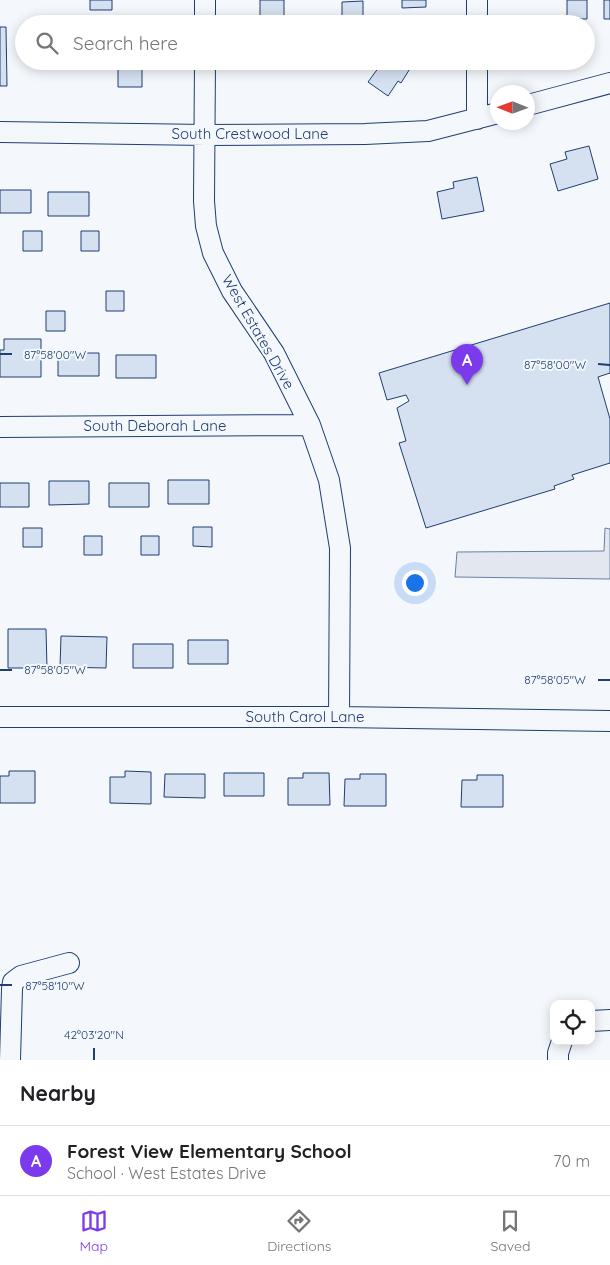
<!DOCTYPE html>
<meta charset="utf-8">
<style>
:root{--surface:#fff;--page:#f6f6f6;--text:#202124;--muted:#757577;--line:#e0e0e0;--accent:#7c3aed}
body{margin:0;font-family:Quicksand,sans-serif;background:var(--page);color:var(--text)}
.controls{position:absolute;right:15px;bottom:15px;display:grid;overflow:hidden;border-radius:10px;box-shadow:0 2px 12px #0003}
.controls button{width:45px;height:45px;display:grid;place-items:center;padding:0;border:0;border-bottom:1px solid var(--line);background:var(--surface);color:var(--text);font:25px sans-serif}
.compass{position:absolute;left:490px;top:85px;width:45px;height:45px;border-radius:50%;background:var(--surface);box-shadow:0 2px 12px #0003;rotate:271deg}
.you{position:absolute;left:414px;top:582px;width:18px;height:18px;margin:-12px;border:4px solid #fff;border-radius:50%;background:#1a73e8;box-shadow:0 0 0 8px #1a73e833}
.badge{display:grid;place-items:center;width:32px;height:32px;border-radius:50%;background:var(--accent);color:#fff;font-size:16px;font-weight:700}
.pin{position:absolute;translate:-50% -41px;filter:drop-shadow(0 1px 2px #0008)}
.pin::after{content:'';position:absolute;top:26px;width:18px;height:15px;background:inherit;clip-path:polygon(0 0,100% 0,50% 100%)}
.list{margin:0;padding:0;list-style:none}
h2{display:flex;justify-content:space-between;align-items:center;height:65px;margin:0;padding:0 20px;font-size:21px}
h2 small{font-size:16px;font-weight:400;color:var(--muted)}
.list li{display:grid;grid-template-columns:32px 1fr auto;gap:15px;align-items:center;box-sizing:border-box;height:70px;padding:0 20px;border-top:1px solid var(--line)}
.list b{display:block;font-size:19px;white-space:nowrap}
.list p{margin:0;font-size:16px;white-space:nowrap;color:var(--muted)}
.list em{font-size:16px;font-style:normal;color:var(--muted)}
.icon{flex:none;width:28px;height:28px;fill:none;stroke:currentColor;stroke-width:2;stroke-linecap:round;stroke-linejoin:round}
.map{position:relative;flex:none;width:610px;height:1060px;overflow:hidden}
.search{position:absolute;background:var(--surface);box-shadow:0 2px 12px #0003;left:15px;right:15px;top:15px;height:55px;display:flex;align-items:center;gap:12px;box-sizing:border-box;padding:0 18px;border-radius:28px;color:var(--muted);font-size:19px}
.sheet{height:135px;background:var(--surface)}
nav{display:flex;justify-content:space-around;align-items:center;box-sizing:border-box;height:70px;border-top:1px solid var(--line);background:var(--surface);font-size:14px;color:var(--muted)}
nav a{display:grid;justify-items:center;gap:2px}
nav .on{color:var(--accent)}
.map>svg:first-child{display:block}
.parking{fill:#e3e8f0;stroke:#687fa3}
.building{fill:#d5e0f0;stroke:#1d3f73}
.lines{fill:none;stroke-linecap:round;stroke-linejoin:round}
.minor-casing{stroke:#1d3f73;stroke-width:22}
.minor{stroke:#f4f7fb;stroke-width:20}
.ticks{fill:none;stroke:#1d3f73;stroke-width:2}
.labels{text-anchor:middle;stroke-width:4;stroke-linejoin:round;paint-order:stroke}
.street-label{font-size:15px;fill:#1d3f73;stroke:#f4f7fb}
.ticks-label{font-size:12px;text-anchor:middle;fill:#1d3f73;stroke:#f4f7fb;stroke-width:4;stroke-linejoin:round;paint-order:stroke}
</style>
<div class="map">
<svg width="610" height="1060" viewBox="0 0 610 1060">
<rect width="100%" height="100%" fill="#f4f7fb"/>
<path class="parking" d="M 605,528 L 610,529 L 610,579 L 455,577 L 457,552 L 604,551 Z"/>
<path class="building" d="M 90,0 L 112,0 L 112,10 L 90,10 Z
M 260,0 L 284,0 L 284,24 L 260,24 Z
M 402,0 L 426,0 L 426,7 L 402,8 Z
M 567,0 L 587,0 L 587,19 L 567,19 Z
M 604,0 L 610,0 L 610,19 L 604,19 Z
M 363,1 L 363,21 L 342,21 L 342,2 Z
M 0,27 L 6,27 L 7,86 L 0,86 Z
M 118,61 L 142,61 L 142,87 L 118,87 Z
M 371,61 L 418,61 L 413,69 L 411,67 L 401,83 L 398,81 L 388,96 L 368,82 L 379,67 Z
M 589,146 L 598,179 L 558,191 L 550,164 L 567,159 L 565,152 Z
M 477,177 L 484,211 L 442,219 L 437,192 L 454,188 L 453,182 Z
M 0,190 L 31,190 L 31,213 L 0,213 Z
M 48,192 L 89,192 L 89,216 L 48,216 Z
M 23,231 L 42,231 L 42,251 L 23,251 Z
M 81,231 L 99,231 L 99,251 L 81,251 Z
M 106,291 L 124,291 L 124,311 L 106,311 Z
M 610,303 L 610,373 L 598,377 L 610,419 L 610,463 L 572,475 L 574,479 L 554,486 L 555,489 L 426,528 L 399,443 L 406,441 L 397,408 L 409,401 L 406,395 L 387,400 L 379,373 Z
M 46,311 L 65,311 L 65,331 L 46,331 Z
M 4,339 L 41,339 L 41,377 L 0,377 L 0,350 L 4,350 Z
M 58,353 L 99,353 L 99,376 L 58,376 Z
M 116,355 L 156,355 L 156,378 L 116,378 Z
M 168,480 L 209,480 L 209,504 L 168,504 Z
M 49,481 L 89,481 L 89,504 L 49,505 Z
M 0,483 L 29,483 L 29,507 L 0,507 Z
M 109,483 L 149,483 L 149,507 L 109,507 Z
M 193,527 L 212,527 L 212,547 L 193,546 Z
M 23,528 L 42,528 L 42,547 L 23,547 Z
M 84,536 L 102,536 L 102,555 L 84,555 Z
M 141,536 L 159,536 L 159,555 L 141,555 Z
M 8,629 L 46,629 L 47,668 L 8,668 Z
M 61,636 L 107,637 L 106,668 L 60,667 Z
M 188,640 L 228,640 L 228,664 L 188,664 Z
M 133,644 L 173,644 L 173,668 L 133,668 Z
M 9,771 L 35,771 L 35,803 L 0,803 L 0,776 L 9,776 Z
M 125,771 L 151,772 L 151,804 L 110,803 L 110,777 L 125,777 Z
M 224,773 L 264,773 L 264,796 L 224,796 Z
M 303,773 L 329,773 L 330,805 L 288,805 L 288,778 L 303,778 Z
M 165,774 L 205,774 L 205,798 L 164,797 Z
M 360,774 L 386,774 L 386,806 L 344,806 L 345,779 L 360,779 Z
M 477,775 L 503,775 L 503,807 L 461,807 L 462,780 L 477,780 Z"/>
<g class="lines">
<g class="minor-casing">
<path id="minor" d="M 205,0 L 205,24
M 477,24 L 477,0
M 205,61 L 204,201 L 206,226 L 213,253 L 232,291 L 274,353 L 310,425 L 329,480 L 340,548 L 339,717
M 528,105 L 610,83
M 477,119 L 477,61
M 0,132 L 206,135 L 365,134 L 428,131 L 498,113
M 0,427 L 310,425
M 0,717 L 339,717 L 610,721
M 591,1021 L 610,1020
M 10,1060 L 12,989 L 13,982 L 21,976 L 69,963
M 558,1060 L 558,1053 L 562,1041"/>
</g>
<use href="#minor" class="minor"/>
</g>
<path class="ticks" d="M 0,354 L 12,354M 598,364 L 610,365M 0,670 L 12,670M 598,680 L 610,680M 0,985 L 12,985M 94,1060 L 94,1048"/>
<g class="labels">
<g class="street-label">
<text x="250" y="139">South Crestwood Lane</text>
<text transform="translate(258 332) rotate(60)" y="5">West Estates Drive</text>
<text x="155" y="431">South Deborah Lane</text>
<text x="305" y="722">South Carol Lane</text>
</g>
</g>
<g class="ticks-label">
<text x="55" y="359">87°58'00"W</text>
<text x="555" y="369">87°58'00"W</text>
<text x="55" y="674">87°58'05"W</text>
<text x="555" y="684">87°58'05"W</text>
<text x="55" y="990">87°58'10"W</text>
<text x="94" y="1039">42°03'20"N</text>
</g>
</svg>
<div class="controls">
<button><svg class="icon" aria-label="locate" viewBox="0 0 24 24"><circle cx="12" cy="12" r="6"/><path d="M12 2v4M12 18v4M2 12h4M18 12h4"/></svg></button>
</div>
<svg class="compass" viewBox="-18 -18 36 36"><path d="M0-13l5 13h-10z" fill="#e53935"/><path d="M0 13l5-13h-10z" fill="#757577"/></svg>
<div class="you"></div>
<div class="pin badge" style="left:467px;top:385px">A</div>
<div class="search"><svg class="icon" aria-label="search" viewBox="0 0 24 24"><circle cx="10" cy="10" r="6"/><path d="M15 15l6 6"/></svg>Search here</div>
</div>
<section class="sheet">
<h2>Nearby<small></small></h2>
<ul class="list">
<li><span class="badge">A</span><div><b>Forest View Elementary School</b><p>School · West Estates Drive</p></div><em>70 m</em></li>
</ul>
</section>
<nav>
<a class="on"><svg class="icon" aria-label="map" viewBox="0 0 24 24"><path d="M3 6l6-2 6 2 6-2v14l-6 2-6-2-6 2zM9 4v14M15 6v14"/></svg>Map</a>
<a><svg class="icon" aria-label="directions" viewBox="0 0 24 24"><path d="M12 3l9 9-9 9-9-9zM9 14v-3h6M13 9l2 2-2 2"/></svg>Directions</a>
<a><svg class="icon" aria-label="saved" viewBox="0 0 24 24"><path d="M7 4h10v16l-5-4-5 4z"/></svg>Saved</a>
</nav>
